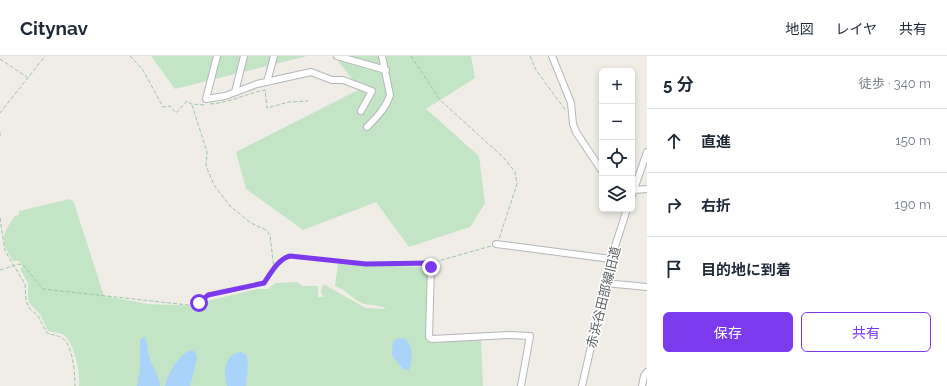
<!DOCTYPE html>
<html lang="ja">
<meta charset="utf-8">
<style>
:root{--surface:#fff;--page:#f6f6f7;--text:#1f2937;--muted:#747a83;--line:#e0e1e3;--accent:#7c3aed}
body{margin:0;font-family:Raleway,"Noto Sans JP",sans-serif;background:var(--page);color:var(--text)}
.controls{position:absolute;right:12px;top:12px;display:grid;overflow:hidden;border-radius:6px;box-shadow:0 2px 6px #0003}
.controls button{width:36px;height:36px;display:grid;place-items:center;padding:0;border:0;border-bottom:1px solid var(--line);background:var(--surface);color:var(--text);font:20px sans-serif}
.stop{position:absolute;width:12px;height:12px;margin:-9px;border:3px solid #7c3aed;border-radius:50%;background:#fff}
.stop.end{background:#7c3aed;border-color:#fff;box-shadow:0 1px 4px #0008}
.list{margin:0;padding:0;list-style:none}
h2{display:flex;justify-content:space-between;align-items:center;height:52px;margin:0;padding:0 16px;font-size:17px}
h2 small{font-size:13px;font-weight:400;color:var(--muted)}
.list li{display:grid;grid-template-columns:26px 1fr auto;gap:12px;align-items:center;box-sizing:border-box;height:64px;padding:0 16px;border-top:1px solid var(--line)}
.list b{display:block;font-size:15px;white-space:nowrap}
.list em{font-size:13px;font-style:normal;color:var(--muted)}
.actions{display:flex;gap:8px;padding:12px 16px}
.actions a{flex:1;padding:9px 0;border:1px solid var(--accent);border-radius:6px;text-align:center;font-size:14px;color:var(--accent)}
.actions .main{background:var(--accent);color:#fff}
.icon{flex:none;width:22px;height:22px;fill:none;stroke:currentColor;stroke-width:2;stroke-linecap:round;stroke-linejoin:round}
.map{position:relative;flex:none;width:647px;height:330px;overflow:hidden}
header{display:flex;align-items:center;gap:24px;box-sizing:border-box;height:56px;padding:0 20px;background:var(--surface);border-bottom:1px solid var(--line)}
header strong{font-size:19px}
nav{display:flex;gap:22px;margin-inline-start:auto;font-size:14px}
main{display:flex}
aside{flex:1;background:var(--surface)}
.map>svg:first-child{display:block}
.green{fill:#c3e5c5}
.water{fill:#a9d3fb}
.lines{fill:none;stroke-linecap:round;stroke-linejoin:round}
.minor-casing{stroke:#b6b7bc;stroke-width:8}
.path{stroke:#9dc5ab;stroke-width:1;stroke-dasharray:4 2;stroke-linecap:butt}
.minor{stroke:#fff;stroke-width:6}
.route{stroke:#7c3aed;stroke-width:5}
.labels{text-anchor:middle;stroke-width:3;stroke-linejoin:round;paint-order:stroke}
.street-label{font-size:13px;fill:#5d6065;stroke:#fff}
</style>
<header>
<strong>Citynav</strong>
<nav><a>地図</a><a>レイヤ</a><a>共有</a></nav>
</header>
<main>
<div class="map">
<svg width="647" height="330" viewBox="0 0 647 330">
<rect width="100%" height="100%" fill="#efede6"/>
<path class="green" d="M 151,0 L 307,0 L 175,33 Z
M 334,0 L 471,0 L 475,22 L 426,53 L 479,100 L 485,147 L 470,171 L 409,191 L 376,146 L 303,174 L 246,133 L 236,96 L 360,33 Z
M 70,143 L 74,147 L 104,240 L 148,248 L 197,250 L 211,244 L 257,233 L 268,233 L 275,227 L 297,226 L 302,230 L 318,230 L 318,241 L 323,241 L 321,235 L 323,229 L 325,229 L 366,252 L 386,253 C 380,248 369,250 362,247 C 352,243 346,233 335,230 L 338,208 L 425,211 L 428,214 L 426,285 L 481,284 L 483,330 L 79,330 C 81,319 74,286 64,279 C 60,277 53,276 48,275 L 40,258 L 31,249 L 28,243 L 28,227 L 20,213 L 23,211 L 19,205 L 13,205 C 0,185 1,179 15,160 L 19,159 L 19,155 Z"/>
<path class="water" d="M 144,281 C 148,286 147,293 149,300 C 151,310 160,320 160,330 L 137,330 L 140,312 L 140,284 Z
M 399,282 L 405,283 C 414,290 412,304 409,314 L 403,313 L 392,299 C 393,291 390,285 399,282 Z
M 192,294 L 196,297 L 197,303 L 190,330 L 165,330 C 167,319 180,296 192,294 Z
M 241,296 L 246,299 C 250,310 246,319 246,330 L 227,330 C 223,317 224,298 241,296 Z"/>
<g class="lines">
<g class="minor-casing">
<path id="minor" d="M 217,0 L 206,43 L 225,40 L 257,28 L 311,16 L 332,24 L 343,24 L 372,35 L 361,55
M 337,0 L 386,14
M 552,0 L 571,47 L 573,68 L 576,76 L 602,115
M 267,26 L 274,0
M 235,36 L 244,0
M 367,71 C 376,62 386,52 390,39 L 382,0
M 634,134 L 647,133
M 632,139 L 647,96
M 496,188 L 611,203
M 429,207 L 431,211 L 429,281 L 432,283 L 509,279 L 530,280 L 521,330
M 605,227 L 647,231
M 582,330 L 611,203 L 627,153
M 642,330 L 644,320 L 647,316"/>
</g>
<path class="path" d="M 130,0 L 143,14 L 163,51 L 170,50 L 176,57 L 187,45 L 191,48 L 205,49
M 411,0 L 440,44 L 504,102 L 515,116 L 517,128 L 499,183
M 530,0 L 536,14 L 566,55
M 0,3 L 27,21
M 210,48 C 232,46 245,38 265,34 L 267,52 L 289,46 L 308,45
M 192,49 L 207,96 L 206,110 L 214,129 L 230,150 L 251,167 L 266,174 L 270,179 L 274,213
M 0,57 L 45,0
M 0,76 L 0,80
M 0,162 L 5,195 L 25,228 L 26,245 L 30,253 L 38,260 L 47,277 C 52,279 58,279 62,282 C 73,288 75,319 75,330
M 435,206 L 491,190
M 0,214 L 19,208 L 24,210 L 43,233 L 188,249 L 199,247 L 208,239 L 264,227 C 271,217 278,203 290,200 L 366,208 L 424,208"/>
<use href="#minor" class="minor"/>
</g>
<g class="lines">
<path class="route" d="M 199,247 L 208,239 L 264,227 C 271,217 278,203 290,200 L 366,208 L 430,207 L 431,211"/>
</g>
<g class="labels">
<g class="street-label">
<text transform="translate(603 241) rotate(-76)" y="5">赤浜谷田部線旧道</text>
</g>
</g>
</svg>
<div class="controls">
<button>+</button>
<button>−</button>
<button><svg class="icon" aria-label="locate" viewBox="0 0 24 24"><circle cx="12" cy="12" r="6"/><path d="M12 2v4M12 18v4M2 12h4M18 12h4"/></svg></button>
<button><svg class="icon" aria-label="layers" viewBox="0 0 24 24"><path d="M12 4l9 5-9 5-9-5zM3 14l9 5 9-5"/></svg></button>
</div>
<div class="stop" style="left:199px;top:247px"></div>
<div class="stop end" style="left:431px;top:211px"></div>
</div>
<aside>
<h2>5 分<small>徒歩 · 340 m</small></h2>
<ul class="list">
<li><svg class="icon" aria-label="ahead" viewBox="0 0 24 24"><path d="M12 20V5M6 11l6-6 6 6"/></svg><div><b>直進</b></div><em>150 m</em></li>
<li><svg class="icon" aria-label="right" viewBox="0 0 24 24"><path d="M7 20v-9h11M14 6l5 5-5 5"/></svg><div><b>右折</b></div><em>190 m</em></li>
<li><svg class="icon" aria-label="arrive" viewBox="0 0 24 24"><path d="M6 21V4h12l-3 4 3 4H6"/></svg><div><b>目的地に到着</b></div></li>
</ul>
<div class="actions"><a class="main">保存</a><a>共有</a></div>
</aside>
</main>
